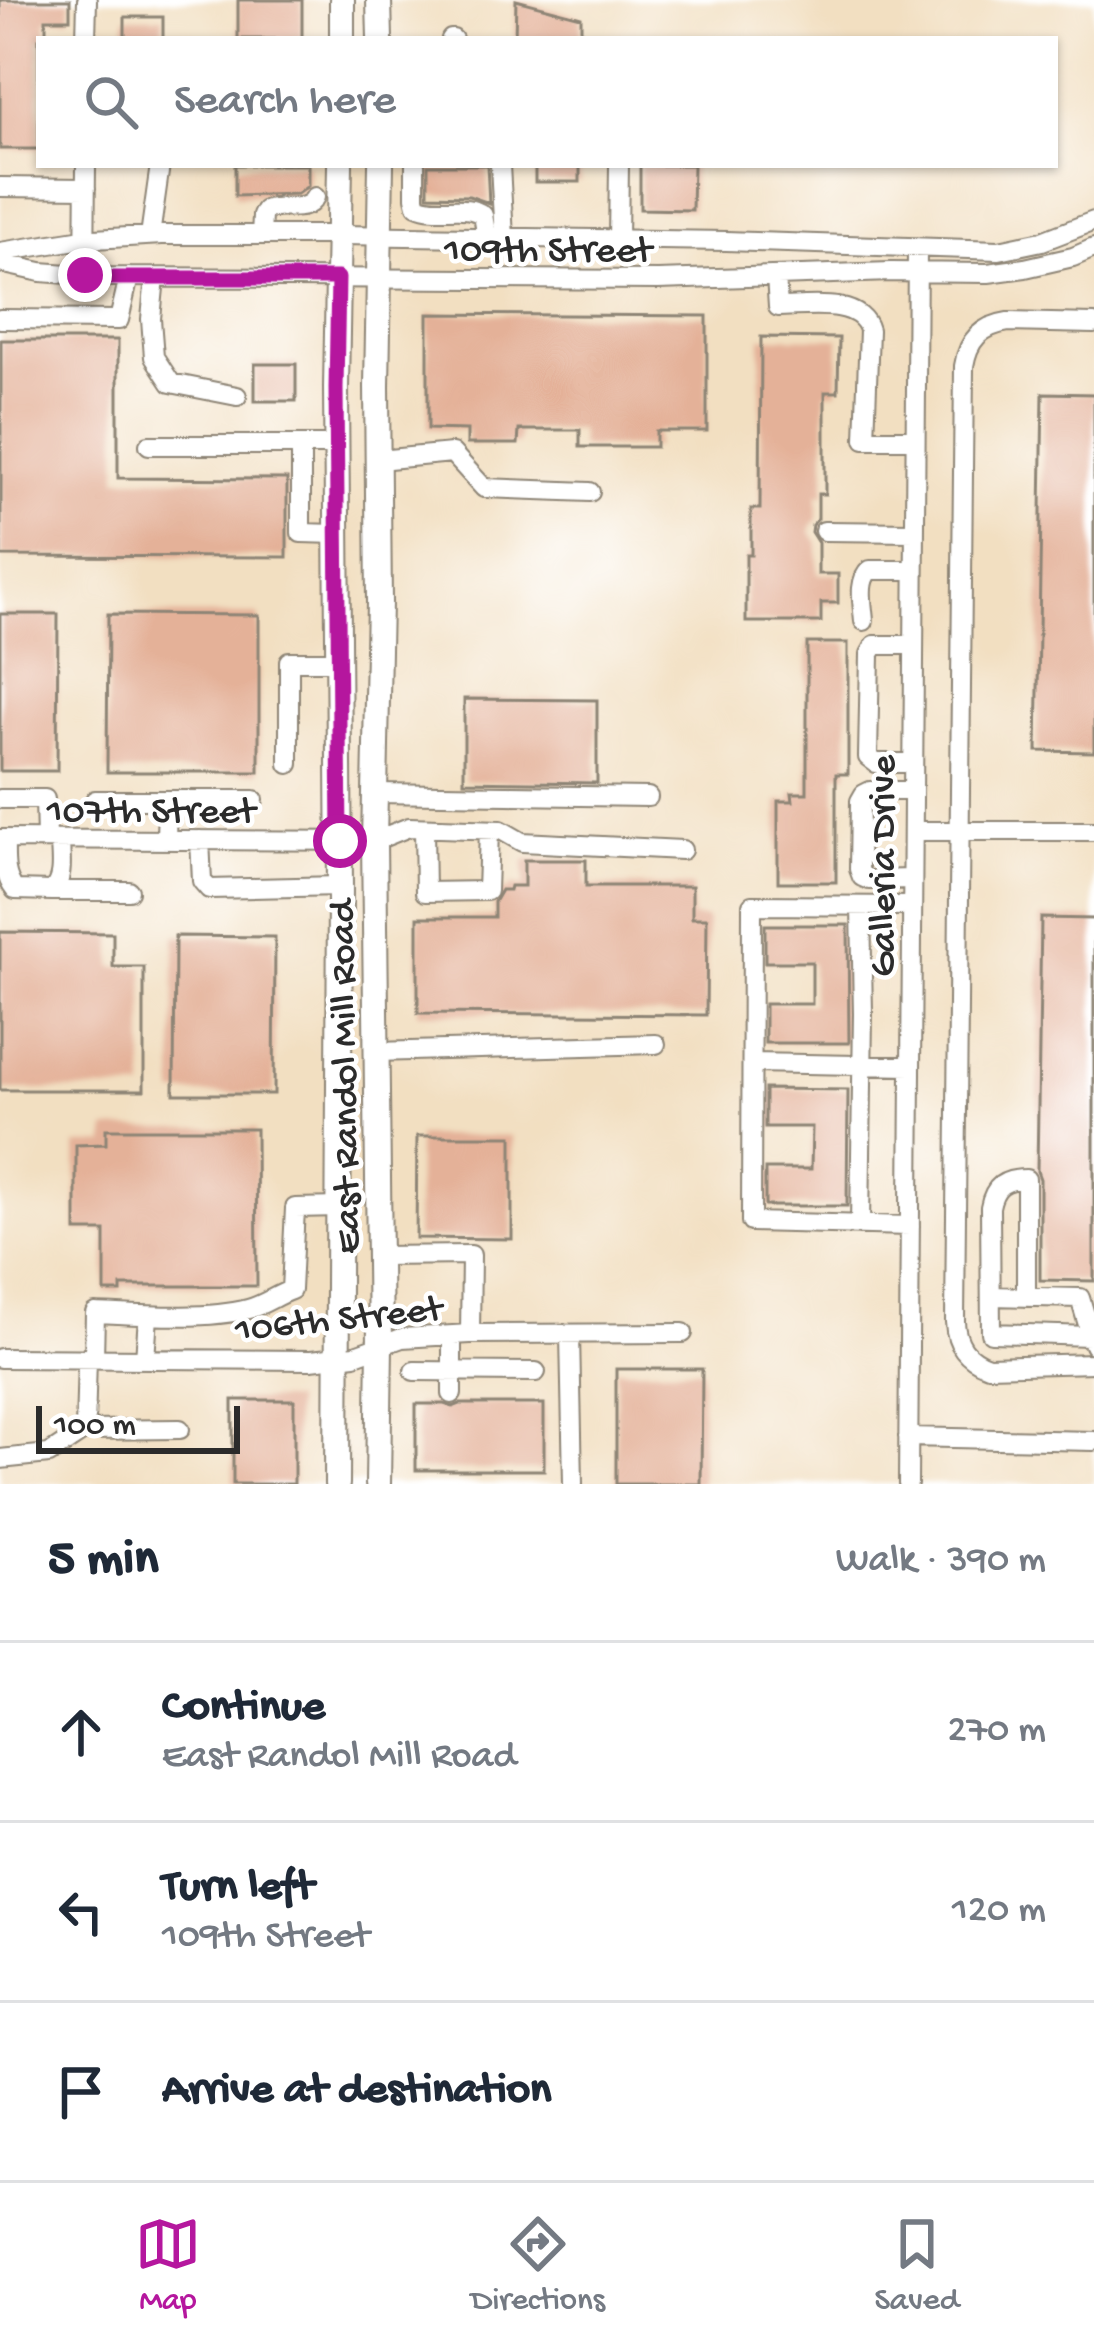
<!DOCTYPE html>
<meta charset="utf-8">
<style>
:root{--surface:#fff;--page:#f2f2f3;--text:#1f2937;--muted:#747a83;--line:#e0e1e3;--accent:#b5179e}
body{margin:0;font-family:"Gochi Hand",sans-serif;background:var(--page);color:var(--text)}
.scale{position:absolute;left:36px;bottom:30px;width:204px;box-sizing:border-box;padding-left:12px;border:6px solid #2b2b2b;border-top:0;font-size:33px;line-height:42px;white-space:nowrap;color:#2b2b2b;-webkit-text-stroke:9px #fff;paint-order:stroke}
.stop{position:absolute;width:36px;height:36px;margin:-27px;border:9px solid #b5179e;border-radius:50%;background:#fff}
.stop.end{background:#b5179e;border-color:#fff;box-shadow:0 3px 12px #0008}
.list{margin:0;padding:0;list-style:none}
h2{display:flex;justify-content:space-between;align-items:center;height:156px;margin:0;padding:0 48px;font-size:51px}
h2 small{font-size:39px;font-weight:400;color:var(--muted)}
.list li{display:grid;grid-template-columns:78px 1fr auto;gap:36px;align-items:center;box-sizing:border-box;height:180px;padding:0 48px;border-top:3px solid var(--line)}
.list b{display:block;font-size:45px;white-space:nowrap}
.list p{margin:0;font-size:39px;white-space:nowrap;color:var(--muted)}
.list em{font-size:39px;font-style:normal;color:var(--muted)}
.icon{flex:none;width:66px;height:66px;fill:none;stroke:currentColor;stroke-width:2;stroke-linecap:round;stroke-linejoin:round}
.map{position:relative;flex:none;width:1094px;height:1484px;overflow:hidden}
.search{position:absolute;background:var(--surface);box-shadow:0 3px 9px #0004;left:36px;right:36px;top:36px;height:132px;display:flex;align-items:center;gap:30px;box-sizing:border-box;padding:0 42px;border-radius:0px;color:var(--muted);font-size:45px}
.sheet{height:696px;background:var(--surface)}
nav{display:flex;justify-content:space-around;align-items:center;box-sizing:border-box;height:168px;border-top:3px solid var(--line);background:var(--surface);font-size:33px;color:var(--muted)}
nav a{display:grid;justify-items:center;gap:6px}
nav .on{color:var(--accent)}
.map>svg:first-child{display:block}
.building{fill:#e4b198}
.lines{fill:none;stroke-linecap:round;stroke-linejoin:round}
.minor-casing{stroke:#8e8576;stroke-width:22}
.major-casing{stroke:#8e8576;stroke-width:28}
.minor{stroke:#fff;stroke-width:18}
.major{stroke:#fff;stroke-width:24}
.route{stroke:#b5179e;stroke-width:15}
.labels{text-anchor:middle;stroke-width:9;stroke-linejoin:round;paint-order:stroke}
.street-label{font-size:39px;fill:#2b2b2b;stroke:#fff}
</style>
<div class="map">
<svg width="1094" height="1484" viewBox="0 0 1094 1484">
<rect width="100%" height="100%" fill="#fff"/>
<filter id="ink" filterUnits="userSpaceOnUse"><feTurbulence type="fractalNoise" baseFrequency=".00833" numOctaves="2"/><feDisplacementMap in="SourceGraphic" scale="24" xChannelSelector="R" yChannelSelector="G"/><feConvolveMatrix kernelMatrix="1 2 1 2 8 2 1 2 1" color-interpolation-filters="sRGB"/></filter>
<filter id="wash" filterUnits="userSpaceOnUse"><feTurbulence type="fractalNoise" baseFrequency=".004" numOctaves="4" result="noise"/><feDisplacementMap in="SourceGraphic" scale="48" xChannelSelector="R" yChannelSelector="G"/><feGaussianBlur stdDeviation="2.7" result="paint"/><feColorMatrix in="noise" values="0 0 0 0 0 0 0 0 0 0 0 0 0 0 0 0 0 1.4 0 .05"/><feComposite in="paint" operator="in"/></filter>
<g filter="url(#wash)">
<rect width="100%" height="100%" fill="#f2dfc1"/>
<g id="blocks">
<path class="building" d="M 0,0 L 70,0 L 70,19 L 46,19 L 46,39 L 39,39 L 39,149 L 0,149 Z
M 238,0 L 302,0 L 302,39 L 238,39 Z
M 516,0 L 581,17 L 581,39 L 515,39 Z
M 125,17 L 163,17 L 163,39 L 125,39 Z
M 235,165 L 308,165 L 308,186 L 297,194 L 235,196 Z
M 428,165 L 487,165 L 489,203 L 469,196 L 428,195 Z
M 535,165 L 580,165 L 580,182 L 535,182 Z
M 640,165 L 693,165 L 692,210 L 640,209 Z
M 428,314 L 707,316 L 707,431 L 656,431 L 656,447 L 580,447 L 580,430 L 519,430 L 518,444 L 467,444 L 467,430 L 428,429 Z
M 761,337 L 839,338 L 838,392 L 825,392 L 825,494 L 818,494 L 818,519 L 812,525 L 811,532 L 818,543 L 818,574 L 838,574 L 838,603 L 821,603 L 821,622 L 746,622 L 746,555 L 751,555 L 751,509 L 760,509 Z
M 1,340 L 118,340 L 118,478 L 287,479 L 287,557 L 1,556 Z
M 255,364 L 296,364 L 296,401 L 255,401 Z
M 1043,393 L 1094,394 L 1094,752 L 1037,751 Z
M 0,614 L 58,614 L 57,771 L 0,771 Z
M 108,614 L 259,615 L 259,772 L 107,772 Z
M 807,643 L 848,643 L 848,774 L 836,774 L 836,882 L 778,882 L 778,801 L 793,801 L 792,793 L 807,793 Z
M 464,699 L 597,700 L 597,783 L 464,781 Z
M 524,860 L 586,860 L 586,886 L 692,886 L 692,918 L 707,918 L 706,1015 L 418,1013 L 418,917 L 494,917 L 494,902 L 501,890 L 509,890 L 510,886 L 524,886 Z
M 1041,918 L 1094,919 L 1094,1281 L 1040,1280 L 1040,1179 L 1037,1171 Z
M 765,925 L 848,925 L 849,1043 L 765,1043 L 765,1004 L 812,1004 L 812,962 L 765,962 Z
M 0,932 L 113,933 L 113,967 L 144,967 L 144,1090 L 0,1090 Z
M 175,936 L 275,937 L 274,1094 L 174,1094 Z
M 765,1089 L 848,1090 L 847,1206 L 765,1206 L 765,1169 L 811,1169 L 812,1127 L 765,1127 Z
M 106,1129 L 256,1129 L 257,1286 L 121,1286 L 121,1292 L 105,1292 L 105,1231 L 76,1231 L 76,1145 L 106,1144 Z
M 417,1136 L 512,1136 L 512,1239 L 416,1238 Z
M 616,1369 L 702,1369 L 701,1484 L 616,1484 Z
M 233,1400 L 294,1400 L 294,1484 L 233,1484 Z
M 416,1404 L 444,1404 L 453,1407 L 460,1404 L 544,1404 L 544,1470 L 416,1470 Z"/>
</g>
</g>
<g filter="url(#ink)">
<use href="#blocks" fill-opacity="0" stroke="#8e8576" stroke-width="3"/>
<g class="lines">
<g class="minor-casing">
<path id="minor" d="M 86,39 L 87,0
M 451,39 L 453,39
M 415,165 L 415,197 L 417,205 C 438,215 465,202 483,215 L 487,238
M 500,165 L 504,238
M 0,187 L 86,188
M 261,235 L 262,216 L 265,210 C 281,203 306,215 315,197
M 150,236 L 160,165
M 618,240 L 619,165
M 0,252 L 77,240 L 162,235 L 340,235 L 726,241 L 999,250 L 1042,241 L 1094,221
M 0,263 L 41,272 L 110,277 L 658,280 L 891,272 L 988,273 L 1025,268 L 1073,257 L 1094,248
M 85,275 L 86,165
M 776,276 L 778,307 C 805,307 860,297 869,330 L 865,439 L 915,439
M 155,277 L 151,319 L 154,357 L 171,383 L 237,396
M 0,319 L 119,320 L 129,277
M 1094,324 L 1008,322 C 981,326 968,340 964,366 L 955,1322 C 956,1344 966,1358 988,1366 L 1094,1363
M 149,445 L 336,445
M 301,445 L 301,533 L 337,534
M 378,460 L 452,453 L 484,488 L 590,492
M 824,531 L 915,532
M 864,621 C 863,605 857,581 870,570 L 914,570
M 913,763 L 876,763 L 868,757 L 870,654 L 875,645 L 914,645
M 289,764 L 289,661 L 338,661
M 376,793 L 648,797
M 0,799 L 45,799 L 46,839
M 95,800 L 167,800 L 166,840
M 167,800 L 254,800
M 424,828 L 425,892 L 487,891 L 489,830
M 913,831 L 1094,831
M 0,839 L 374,841 L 409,827 L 501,830 L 522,842 L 682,850
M 5,839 C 5,857 3,875 15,890 L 52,891 C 65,878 60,857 60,840
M 200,840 L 202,881 L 209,889 L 340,886
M 912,879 L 869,880 L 862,877 L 859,869 L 860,801 L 864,794 L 870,791 L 913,791
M 52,891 L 129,891
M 376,1052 L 656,1044
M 752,1063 L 911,1066
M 860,1225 L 863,1014 L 861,906
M 910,1226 L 751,1222 L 752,905 L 912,906
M 378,1256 L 471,1255 L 470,1334
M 991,1296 L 1080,1298 L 1094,1345
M 1026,1297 L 1026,1179 C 1004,1179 994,1186 990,1207 L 991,1333 L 1090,1336
M 570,1334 L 573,1484
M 452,1336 L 452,1394
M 0,1358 L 311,1360 L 355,1355 L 402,1338 L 470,1334 L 683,1333
M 94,1358 L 95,1313 C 141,1315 204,1320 248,1309 C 264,1305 276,1295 291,1290 L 295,1208 L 339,1207
M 145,1359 L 148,1316
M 414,1371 L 536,1372
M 85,1430 L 180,1429
M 908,1437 L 1094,1441
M 0,1459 L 49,1454 L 85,1430 L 87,1357
M 908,1484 L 917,249"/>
</g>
<g class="major-casing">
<path id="major" d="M 379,0 L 380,39
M 342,39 L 342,0
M 337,1484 L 340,886 L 336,388 L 340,165
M 378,1484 L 380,1345 L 374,841 L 379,602 L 377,386 L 381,165"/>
</g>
<use href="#minor" class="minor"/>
<use href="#major" class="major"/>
</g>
</g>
<g class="lines" filter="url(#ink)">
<path class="route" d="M 85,275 L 110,278 L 338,278 L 336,388 L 340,841"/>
</g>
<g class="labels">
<g class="street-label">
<text x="548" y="260">109th Street</text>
<text x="151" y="821">107th Street</text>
<text transform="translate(879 866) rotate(-90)" y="14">Galleria Drive</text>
<text transform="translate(341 1077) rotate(-91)" y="14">East Randol Mill Road</text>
<text transform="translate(338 1315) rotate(-6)" y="14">106th Street</text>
</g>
</g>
</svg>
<div class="scale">100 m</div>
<div class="stop" style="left:340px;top:841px"></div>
<div class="stop end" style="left:85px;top:275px"></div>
<div class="search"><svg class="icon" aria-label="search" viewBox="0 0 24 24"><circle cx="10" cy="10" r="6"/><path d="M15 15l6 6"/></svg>Search here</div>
</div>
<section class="sheet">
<h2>5 min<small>Walk · 390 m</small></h2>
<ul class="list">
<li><svg class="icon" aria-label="ahead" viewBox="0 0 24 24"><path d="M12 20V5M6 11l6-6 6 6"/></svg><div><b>Continue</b><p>East Randol Mill Road</p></div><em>270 m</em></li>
<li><svg class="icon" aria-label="left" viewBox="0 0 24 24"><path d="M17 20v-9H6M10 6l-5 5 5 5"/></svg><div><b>Turn left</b><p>109th Street</p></div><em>120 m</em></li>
<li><svg class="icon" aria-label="arrive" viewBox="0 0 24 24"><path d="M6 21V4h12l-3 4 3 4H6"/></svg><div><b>Arrive at destination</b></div></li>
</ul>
</section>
<nav>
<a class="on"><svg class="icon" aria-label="map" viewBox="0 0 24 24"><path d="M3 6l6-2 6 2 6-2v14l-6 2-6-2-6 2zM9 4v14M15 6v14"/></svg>Map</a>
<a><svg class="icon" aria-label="directions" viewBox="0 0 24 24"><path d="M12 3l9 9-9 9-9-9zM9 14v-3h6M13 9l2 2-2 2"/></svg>Directions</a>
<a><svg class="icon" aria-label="saved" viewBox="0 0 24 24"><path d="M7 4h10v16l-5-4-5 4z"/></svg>Saved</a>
</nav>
